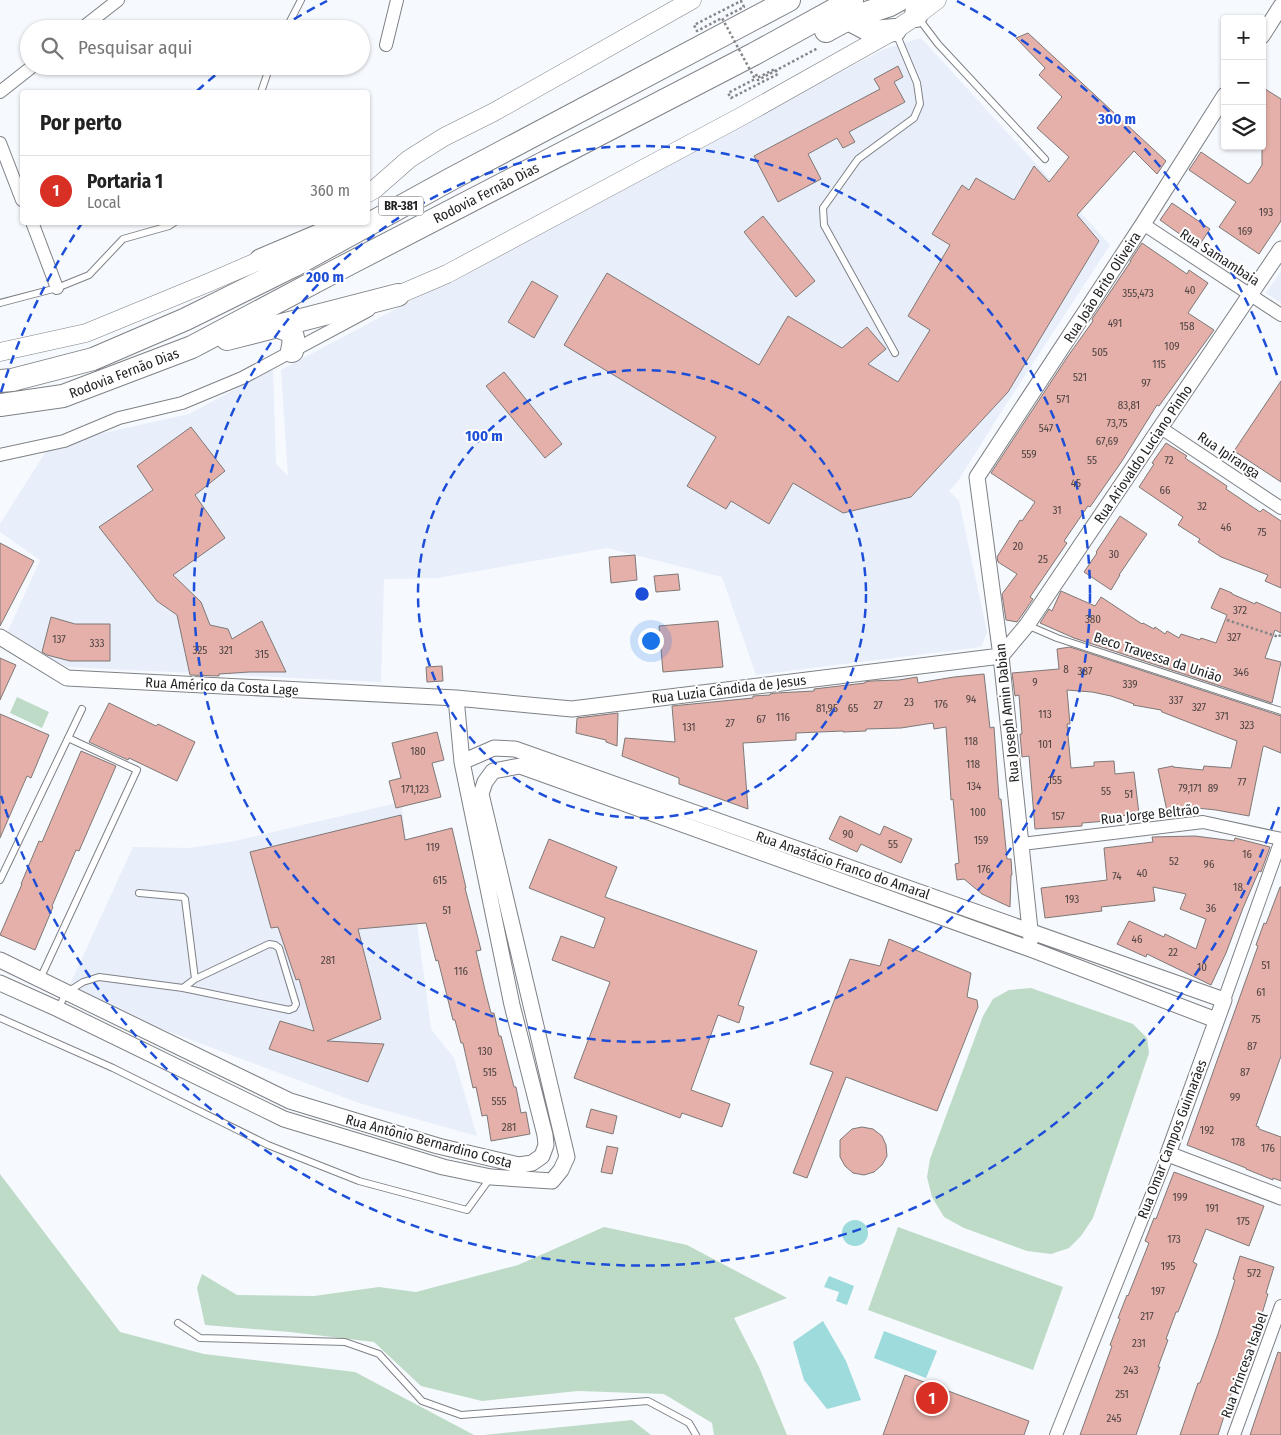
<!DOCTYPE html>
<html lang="pt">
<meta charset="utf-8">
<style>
:root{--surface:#fff;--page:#f6f6f6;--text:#222;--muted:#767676;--line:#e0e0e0;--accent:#d93025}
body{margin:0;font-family:"Fira Sans Condensed",sans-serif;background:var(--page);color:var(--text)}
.controls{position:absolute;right:15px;top:15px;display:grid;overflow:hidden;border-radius:5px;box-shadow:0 1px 4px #0004}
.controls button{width:45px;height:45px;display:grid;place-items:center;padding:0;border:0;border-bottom:1px solid var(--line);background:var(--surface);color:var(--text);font:25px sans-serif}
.you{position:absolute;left:650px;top:640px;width:18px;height:18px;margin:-12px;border:4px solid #fff;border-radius:50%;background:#1a73e8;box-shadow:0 0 0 8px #1a73e833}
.badge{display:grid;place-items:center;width:32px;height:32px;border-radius:50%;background:var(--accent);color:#fff;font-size:16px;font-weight:700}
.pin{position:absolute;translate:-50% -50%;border:2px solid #fff;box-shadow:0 1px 5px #0006}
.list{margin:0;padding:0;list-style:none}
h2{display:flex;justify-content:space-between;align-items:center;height:65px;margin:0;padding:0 20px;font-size:21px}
h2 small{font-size:16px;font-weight:400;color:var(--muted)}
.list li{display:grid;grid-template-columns:32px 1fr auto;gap:15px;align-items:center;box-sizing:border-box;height:70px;padding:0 20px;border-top:1px solid var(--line)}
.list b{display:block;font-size:19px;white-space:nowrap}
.list p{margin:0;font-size:16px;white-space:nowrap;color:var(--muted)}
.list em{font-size:16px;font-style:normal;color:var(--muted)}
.icon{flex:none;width:28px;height:28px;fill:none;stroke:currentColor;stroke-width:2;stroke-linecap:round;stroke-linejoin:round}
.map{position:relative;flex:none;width:1281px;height:1435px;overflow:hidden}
.search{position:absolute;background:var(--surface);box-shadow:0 1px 4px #0004;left:20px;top:20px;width:350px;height:55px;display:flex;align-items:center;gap:12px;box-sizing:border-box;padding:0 18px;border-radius:28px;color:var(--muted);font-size:19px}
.panel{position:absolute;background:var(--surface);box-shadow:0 1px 4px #0004;left:20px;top:90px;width:350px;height:135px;border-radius:5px}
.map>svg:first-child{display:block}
.built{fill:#e8eefa}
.green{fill:#bedbc8}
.water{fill:#9ddbdc}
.building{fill:#e4b0a9;stroke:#7e7877}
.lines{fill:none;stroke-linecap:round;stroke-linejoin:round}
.service-casing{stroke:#7e8185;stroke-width:8}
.minor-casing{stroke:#7e8185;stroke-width:14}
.tertiary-casing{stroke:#7e8185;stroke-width:17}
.secondary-casing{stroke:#7e8185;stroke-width:19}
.motorway-casing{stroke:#7e8185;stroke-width:24}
.path{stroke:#84868a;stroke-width:2.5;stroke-dasharray:2.5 2.5;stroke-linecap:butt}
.service{stroke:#fff;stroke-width:6}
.minor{stroke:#fff;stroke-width:12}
.tertiary{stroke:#fff;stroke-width:15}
.secondary{stroke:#fff;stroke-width:18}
.motorway{stroke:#fff;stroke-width:22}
.path-bridge{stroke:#84868a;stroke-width:2.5;stroke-dasharray:2.5 2.5;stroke-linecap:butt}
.ring{fill:none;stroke:#1d4ed8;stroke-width:2.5;stroke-dasharray:9 6}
.labels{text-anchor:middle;stroke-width:4;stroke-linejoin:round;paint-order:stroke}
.number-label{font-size:11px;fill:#504444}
.shield{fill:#fff;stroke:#626364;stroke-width:1}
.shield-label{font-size:12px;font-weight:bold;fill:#1f2022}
.street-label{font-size:14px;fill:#1f2022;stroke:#fff}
.centre{fill:#1d4ed8;stroke:#fff;stroke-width:2.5}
.ring-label{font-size:15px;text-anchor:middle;font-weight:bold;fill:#1d4ed8;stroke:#fff;stroke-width:4;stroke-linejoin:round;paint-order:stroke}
</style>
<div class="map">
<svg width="1281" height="1435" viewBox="0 0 1281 1435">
<rect width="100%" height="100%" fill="#f6f9fe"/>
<path class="built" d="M 921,38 L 1110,245 L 998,417 L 958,481 L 949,491 L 959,501 L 987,632 L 981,647 L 756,675 L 722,577 L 607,548 L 438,578 L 384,579 L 381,682 L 68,667 L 4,640 L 40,560 L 0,532 L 0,524 L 50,445 L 189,414 L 273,369 L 276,464 L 288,476 L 281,370 L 884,49 Z
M 1281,271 L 1281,303 L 1266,293 Z
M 401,802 L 431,1029 L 454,1058 L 477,1136 L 359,1103 L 66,993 L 133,847 L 189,848 L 231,842 Z"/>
<path class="green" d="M 17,697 L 49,712 L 42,728 L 10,713 Z
M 1031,988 L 1133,1024 L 1147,1038 L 1149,1053 L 1093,1218 L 1081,1236 L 1069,1248 L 1051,1254 L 1027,1251 L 964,1228 L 944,1217 L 932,1197 L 927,1177 L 930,1159 L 983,1016 L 993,999 L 1009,990 Z
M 0,1174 L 120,1332 L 204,1354 L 355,1372 L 474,1435 L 0,1435 Z
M 604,1227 L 687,1245 L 787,1298 L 734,1318 L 759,1367 L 787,1435 L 714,1435 L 712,1423 L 664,1394 L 578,1391 L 482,1401 L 421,1386 L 374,1342 L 290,1332 L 205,1325 L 197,1288 L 202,1274 L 237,1295 L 314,1296 L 379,1287 L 416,1292 L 518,1265 Z
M 898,1227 L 1063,1287 L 1033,1370 L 868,1310 Z
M 632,1420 L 651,1435 L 484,1435 Z"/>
<path class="water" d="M842 1233a13 13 0 1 1 26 0a13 13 0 1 1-26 0Z
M 829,1276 L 854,1286 L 847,1305 L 836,1301 L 839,1292 L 824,1287 Z
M 823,1321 L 846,1361 L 861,1400 L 827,1409 L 804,1380 L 793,1342 Z
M 884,1331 L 937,1351 L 926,1378 L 874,1358 Z"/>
<path class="building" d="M 1028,33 L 1166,161 L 1157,174 L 1134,151 L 1077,215 L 1099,241 L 1008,392 L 911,497 L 843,513 L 793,483 L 769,524 L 731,501 L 726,509 L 687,486 L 716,437 L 564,345 L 607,273 L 759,365 L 788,316 L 842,348 L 867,327 L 886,349 L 868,364 L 898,382 L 930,330 L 908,316 L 950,245 L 932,234 L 962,185 L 969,190 L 976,178 L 1014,200 L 1034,166 L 1049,182 L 1069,157 L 1037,128 L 1062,97 L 1039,75 L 1045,68 L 1016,38 Z
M 898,66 L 903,77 L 894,82 L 905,102 L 849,132 L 855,142 L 843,148 L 837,138 L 808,154 L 821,179 L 778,202 L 754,156 L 880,89 L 874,79 Z
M 1262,87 L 1281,99 L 1281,221 L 1259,254 L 1219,227 L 1236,202 L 1189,170 L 1201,152 L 1248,184 L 1251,182 L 1262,165 Z
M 1172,203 L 1210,229 L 1198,247 L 1160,220 Z
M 763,216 L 815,281 L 796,297 L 744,232 Z
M 1142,243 L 1187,274 L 1189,270 L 1208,283 L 1188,313 L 1214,330 L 1159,406 L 1157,405 L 1122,461 L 1090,507 L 1088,506 L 1064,541 L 1067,543 L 1030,597 L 1033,599 L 1022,615 L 1017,622 L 1006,620 L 1002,594 L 1017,574 L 998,562 L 997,557 L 1020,520 L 1022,521 L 1035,502 L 991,473 L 1068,356 L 1093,321 L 1092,319 L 1131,261 L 1130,261 Z
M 532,281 L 558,296 L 534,338 L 508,322 Z
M 504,372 L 562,444 L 545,458 L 486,386 Z
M 1281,381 L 1281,482 L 1234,451 Z
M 191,427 L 225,471 L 195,495 L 225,538 L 173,575 L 201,602 L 210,625 L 228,629 L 232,639 L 262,621 L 286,672 L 249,672 L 219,674 L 219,676 L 190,675 L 177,615 L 157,601 L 99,527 L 153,490 L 137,466 Z
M 1166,443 L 1187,456 L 1185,458 L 1227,486 L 1226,489 L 1260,512 L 1263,509 L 1281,521 L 1281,588 L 1265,581 L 1268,575 L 1221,557 L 1198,542 L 1200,539 L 1178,525 L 1183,517 L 1139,487 L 1154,464 L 1152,463 Z
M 1120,516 L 1147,534 L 1119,575 L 1120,575 L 1111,590 L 1084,572 L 1097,553 L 1096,552 Z
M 0,543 L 34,561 L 0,626 Z
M 635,555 L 637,580 L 611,583 L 609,557 Z
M 678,574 L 680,590 L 656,592 L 654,576 Z
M 1220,588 L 1232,593 L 1232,594 L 1255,604 L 1256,602 L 1281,613 L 1281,633 L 1275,630 L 1265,658 L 1281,662 L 1272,703 L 1074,638 L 1040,623 L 1049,609 L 1052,611 L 1061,591 L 1095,606 L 1101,597 L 1142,624 L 1143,623 L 1154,629 L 1155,627 L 1165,634 L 1167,631 L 1179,638 L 1181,634 L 1200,640 L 1201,638 L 1216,643 L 1227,615 L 1211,608 Z
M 51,617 L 75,624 L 110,624 L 110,661 L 70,661 L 47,655 L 42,652 Z
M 718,621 L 723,667 L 663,672 L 659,626 Z
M 1070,647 L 1281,716 L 1281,753 L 1264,746 L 1263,747 L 1249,816 L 1216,810 L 1197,808 L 1197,810 L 1187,806 L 1167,811 L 1158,769 L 1173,766 L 1173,767 L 1203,770 L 1204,766 L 1231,768 L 1237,741 L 1162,712 L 1161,710 L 1133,705 L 1134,704 L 1111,696 L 1092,692 L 1067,690 L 1070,724 L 1067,724 L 1071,768 L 1094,766 L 1094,762 L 1114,761 L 1115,774 L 1134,772 L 1139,814 L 1119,816 L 1119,820 L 1082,823 L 1082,826 L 1035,829 L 1029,756 L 1022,757 L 1020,734 L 1022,734 L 1019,695 L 1015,696 L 1012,673 L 1059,669 L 1057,649 Z
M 0,658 L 16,665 L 0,700 Z
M 442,666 L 443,681 L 427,682 L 426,667 Z
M 984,674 L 990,728 L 994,727 L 999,799 L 1001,799 L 1007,859 L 1011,859 L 1012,875 L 1011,875 L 1010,907 L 982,894 L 964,879 L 957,880 L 955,864 L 959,863 L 953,799 L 951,800 L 946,727 L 934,729 L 933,723 L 901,728 L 866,729 L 866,731 L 843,732 L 843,731 L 796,733 L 796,740 L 743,743 L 748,809 L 679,784 L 679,778 L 622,756 L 625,738 L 675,742 L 672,706 L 753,698 L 753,696 L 770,695 L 770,694 L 776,693 L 814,691 L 814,689 L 865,683 L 865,682 L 871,681 L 899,680 L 917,677 L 918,683 L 954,677 Z
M 109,703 L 156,726 L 158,724 L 195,742 L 177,781 L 129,758 L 128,760 L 89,742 Z
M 618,713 L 617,746 L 606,742 L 606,740 L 576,733 L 577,718 Z
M 0,714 L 49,735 L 31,778 L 27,776 L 0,838 Z
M 437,732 L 444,760 L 432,763 L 441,797 L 396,808 L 389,781 L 401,778 L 392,743 Z
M 81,751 L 116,766 L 79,851 L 76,850 L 52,906 L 53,907 L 35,950 L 0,935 L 22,884 L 21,884 L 39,841 L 42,842 Z
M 401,815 L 405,840 L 452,828 L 466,888 L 465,888 L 481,950 L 476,951 L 485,990 L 491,1013 L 494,1013 L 499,1036 L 501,1036 L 514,1087 L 516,1087 L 521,1113 L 526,1112 L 530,1134 L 491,1141 L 487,1115 L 482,1116 L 476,1087 L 473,1088 L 463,1043 L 461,1043 L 455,1020 L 453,1020 L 438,960 L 436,961 L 426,923 L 358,929 L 381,1019 L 327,1041 L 384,1044 L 368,1082 L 269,1049 L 280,1021 L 314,1031 L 299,979 L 296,980 L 278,927 L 271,928 L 250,852 Z
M 840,816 L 880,835 L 884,826 L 912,839 L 901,863 L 861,844 L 857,852 L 829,839 Z
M 1195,836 L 1234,841 L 1235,838 L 1270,847 L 1261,872 L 1259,871 L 1243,908 L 1226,953 L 1211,985 L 1147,954 L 1146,957 L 1117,944 L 1129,921 L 1164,937 L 1165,934 L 1196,949 L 1206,919 L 1180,909 L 1186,894 L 1153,887 L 1155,901 L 1101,907 L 1102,911 L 1045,918 L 1041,888 L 1107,880 L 1104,848 L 1153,842 L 1152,837 Z
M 549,839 L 617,867 L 605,897 L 757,951 L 738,1005 L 744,1007 L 739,1023 L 718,1015 L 691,1090 L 730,1104 L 722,1127 L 682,1113 L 680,1118 L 574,1078 L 610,982 L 552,960 L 561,936 L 594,948 L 605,918 L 529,888 Z
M 1280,887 L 1281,887 L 1281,1056 L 1256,1126 L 1259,1127 L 1259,1129 L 1281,1137 L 1281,1181 L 1273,1178 L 1273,1180 L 1246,1169 L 1246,1168 L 1187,1145 L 1258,946 L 1256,945 L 1264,923 L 1266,924 Z
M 889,939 L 971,973 L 967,997 L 977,1000 L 978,1007 L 937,1111 L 846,1077 L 807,1178 L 793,1173 L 833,1072 L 810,1064 L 850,959 L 880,966 Z
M 591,1109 L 617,1116 L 613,1134 L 586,1127 Z
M 862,1127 L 873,1129 L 882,1136 L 886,1145 L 887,1156 L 882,1165 L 874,1172 L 864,1175 L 853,1173 L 845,1166 L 840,1157 L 840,1140 L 852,1129 Z
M 607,1146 L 618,1148 L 612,1174 L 601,1172 Z
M 1174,1172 L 1264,1206 L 1249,1246 L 1206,1229 L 1193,1262 L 1197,1264 L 1178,1312 L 1176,1312 L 1166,1339 L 1168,1340 L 1158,1367 L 1160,1367 L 1136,1435 L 1080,1435 L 1112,1346 L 1110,1345 L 1120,1319 L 1118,1318 L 1127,1295 L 1128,1296 L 1149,1243 L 1145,1241 L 1154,1218 L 1156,1219 Z
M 1240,1256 L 1274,1267 L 1266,1293 L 1268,1294 L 1261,1317 L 1234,1392 L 1232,1391 L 1218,1435 L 1180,1435 L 1198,1383 L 1200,1383 L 1218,1334 L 1235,1280 L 1233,1279 Z
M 1278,1352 L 1281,1353 L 1281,1435 L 1250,1435 Z
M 905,1375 L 1029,1421 L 1024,1435 L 883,1435 Z"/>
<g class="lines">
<g class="service-casing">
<path id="service" d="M 919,19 L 938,44 L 1045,159
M 286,29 L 301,0
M 261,92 L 270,66
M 0,303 L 57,288 L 89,275 L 123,239 L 169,226 L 175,222
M 895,353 L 824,225 L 823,208 L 858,159 L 914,118 L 920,104 L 917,83 L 896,33
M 1027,625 L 1057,638 L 1281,711
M 0,880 L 82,709
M 139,893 L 183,897 L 185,899 L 195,979
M 40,979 L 137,770 L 68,738
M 58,1009 L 66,993 L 83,982 L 99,977 L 183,988 L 289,1010 L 294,1008 L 296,1004 L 279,948 L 275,945 L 269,944 L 195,979 L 183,988
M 0,1018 L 113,1068 L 268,1145 L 359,1181 L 467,1210 L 491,1177
M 178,1323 L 200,1338 L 345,1342 L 379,1354 L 422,1401 L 461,1415 L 648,1401 L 689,1423 L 696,1435"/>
</g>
<g class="minor-casing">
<path id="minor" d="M 81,29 L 118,0
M 386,45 L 397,0
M 0,92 L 33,66
M 0,143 L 22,200
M 32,222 L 57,288
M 1143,224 L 1281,315
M 1161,428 L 1281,508
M 0,455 L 64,441 L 119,418 L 182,403 L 242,378 L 369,310
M 1022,844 L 1203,822 L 1281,839
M 1224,1000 L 1281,840
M 1056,1435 L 1168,1154
M 1234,1435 L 1281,1306"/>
</g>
<g class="tertiary-casing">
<path id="tertiary" d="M 1262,36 L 1281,6
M 0,637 L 67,678 L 456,698 L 572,709 L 1001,656 L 1027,625 L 1281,249
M 462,762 L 494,748 L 515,749 L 1224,1000 L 1168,1154 L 1281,1197
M 1031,939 L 1001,656 L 977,477 L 1143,224 L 1225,95
M 0,960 L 290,1101 L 438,1146 L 519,1165 L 532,1163 L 542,1156 L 546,1145 L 545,1135 L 512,1005 L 462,762 L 456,698
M 0,983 L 58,1009 L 284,1119 L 443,1167 L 491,1177 L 552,1181 L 561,1170 L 567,1157 L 481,794 L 485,782 L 493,771 L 520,766 L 1033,950 L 1216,1020"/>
</g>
<g class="secondary-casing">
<path id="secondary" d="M 368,193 L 376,188 L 409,159 L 444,137 L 494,112 L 692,0
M 398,295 L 447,274 L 742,116 L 895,30 L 916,16 L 937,0
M 0,352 L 86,333 L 210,282 L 261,260 L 271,254"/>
</g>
<g class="motorway-casing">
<path id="motorway" d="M 916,16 L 918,0
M 848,19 L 873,32 L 895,30
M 826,31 L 848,19 L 890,5 L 899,0
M 261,260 L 334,229
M 276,326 C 292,331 296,333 292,351
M 227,339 L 398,295
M 0,381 L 12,380 L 93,359 L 186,319 L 293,266 L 453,178 L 789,0
M 0,405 L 63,396 L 192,347 L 341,268 L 754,54 L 852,0"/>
</g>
<path class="path" d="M 322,66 L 341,74
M 756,74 L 758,80 L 818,48
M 1227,620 L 1279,637 L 1281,633"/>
<use href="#service" class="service"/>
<use href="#minor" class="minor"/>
<use href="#tertiary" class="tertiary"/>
<use href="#secondary" class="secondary"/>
<use href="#motorway" class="motorway"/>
<path class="path-bridge" d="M 726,16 L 744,7 L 741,1 L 694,25 L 697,31 L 722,18 L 755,79 L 728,93 L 731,98 L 778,74 L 775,69 L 757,78"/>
</g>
<g class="ring">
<circle cx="642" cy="594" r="224"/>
<circle cx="642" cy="594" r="448"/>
<path d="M1279 807A672 672 0 0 1 1 796M1 392A672 672 0 0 1 82 223M197 91A672 672 0 0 1 224 68M281 27A672 672 0 0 1 327 1M957 1A672 672 0 0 1 1279 381"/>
</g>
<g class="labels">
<g class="number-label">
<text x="1266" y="216">193</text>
<text x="1245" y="235">169</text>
<text x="1190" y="294">40</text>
<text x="1138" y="297">355,473</text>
<text x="1115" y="327">491</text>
<text x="1187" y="330">158</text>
<text x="1172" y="350">109</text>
<text x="1100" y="356">505</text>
<text x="1159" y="368">115</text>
<text x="1080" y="381">521</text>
<text x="1146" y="387">97</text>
<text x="1063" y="403">571</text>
<text x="1129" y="409">83,81</text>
<text x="1117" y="427">73,75</text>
<text x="1046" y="432">547</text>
<text x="1107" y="445">67,69</text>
<text x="1029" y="458">559</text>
<text x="1092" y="464">55</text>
<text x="1169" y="464">72</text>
<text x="1076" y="487">45</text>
<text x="1165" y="494">66</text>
<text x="1202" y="510">32</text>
<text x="1057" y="514">31</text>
<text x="1226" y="531">46</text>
<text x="1262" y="536">75</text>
<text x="1018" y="550">20</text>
<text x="1114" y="558">30</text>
<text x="1043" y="563">25</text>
<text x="1240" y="614">372</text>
<text x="1093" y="623">380</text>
<text x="1234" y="641">327</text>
<text x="59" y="643">137</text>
<text x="97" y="647">333</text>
<text x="200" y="654">325</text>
<text x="226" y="654">321</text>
<text x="262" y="658">315</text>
<text x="1066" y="673">8</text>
<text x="1085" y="675">387</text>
<text x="1241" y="676">346</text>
<text x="1035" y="686">9</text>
<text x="1130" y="688">339</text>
<text x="971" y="703">94</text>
<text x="1176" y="704">337</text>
<text x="909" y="706">23</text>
<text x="941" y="708">176</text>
<text x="878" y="709">27</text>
<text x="1199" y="711">327</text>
<text x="827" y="712">81,95</text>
<text x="853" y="712">65</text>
<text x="1045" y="718">113</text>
<text x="1222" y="720">371</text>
<text x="783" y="721">116</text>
<text x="761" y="723">67</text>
<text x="730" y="727">27</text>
<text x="1247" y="729">323</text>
<text x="689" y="731">131</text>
<text x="971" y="745">118</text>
<text x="1045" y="748">101</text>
<text x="418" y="755">180</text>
<text x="973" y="768">118</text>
<text x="1055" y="784">155</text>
<text x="1242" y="786">77</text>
<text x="974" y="790">134</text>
<text x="1190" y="792">79,171</text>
<text x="1213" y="792">89</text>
<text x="415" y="793">171,123</text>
<text x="1106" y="795">55</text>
<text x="1129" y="798">51</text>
<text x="978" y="816">100</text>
<text x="1058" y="820">157</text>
<text x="848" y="838">90</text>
<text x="981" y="844">159</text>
<text x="893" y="848">55</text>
<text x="433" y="851">119</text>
<text x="1247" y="858">16</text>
<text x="1174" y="865">52</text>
<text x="1209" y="868">96</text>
<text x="984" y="873">176</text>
<text x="1142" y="877">40</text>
<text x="1117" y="880">74</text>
<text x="440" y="884">615</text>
<text x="1238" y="891">18</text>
<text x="1072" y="903">193</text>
<text x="1211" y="912">36</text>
<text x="447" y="914">51</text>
<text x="1137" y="943">46</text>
<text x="1173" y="956">22</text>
<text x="328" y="964">281</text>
<text x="1266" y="969">51</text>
<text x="1202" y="971">10</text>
<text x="461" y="975">116</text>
<text x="1261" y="996">61</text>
<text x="1256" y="1023">75</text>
<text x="1252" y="1050">87</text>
<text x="485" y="1055">130</text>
<text x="490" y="1076">515</text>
<text x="1245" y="1076">87</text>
<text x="1235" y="1101">99</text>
<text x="499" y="1105">555</text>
<text x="509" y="1131">281</text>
<text x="1207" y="1134">192</text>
<text x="1238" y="1146">178</text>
<text x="1268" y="1152">176</text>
<text x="1180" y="1201">199</text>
<text x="1212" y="1212">191</text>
<text x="1243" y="1225">175</text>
<text x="1174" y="1243">173</text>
<text x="1168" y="1270">195</text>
<text x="1254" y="1277">572</text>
<text x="1158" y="1295">197</text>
<text x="1147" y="1320">217</text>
<text x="1139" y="1347">231</text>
<text x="1131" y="1374">243</text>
<text x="1122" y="1398">251</text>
<text x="1114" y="1422">245</text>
</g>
<rect class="shield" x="378.5" y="196.5" width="45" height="19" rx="4"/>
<g class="shield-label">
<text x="401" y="210">BR-381</text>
</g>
<g class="street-label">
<text transform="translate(486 193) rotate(-27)" y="5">Rodovia Fernão Dias</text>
<text transform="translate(1220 257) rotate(33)" y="5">Rua Samambaia</text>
<text transform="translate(1102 287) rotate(-57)" y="5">Rua João Brito Oliveira</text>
<text transform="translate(124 373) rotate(-21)" y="5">Rodovia Fernão Dias</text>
<text transform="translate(1143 454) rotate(-56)" y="5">Rua Ariovaldo Luciano Pinho</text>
<text transform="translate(1229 455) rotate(34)" y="5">Rua Ipiranga</text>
<text transform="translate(1158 657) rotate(18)" y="5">Beco Travessa da União</text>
<text transform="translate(222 686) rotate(3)" y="5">Rua Américo da Costa Lage</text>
<text transform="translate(729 689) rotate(-7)" y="5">Rua Luzia Cândida de Jesus</text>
<text transform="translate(1007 713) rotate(-96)" y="5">Rua Joseph Amin Dabian</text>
<text transform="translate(1150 814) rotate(-6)" y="5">Rua Jorge Beltrão</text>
<text transform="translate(843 865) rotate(19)" y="5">Rua Anastácio Franco do Amaral</text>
<text transform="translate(1172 1139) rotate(-69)" y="5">Rua Omar Campos Guimarães</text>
<text transform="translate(429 1141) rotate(15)" y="5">Rua Antônio Bernardino Costa</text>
<text transform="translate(1244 1365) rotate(-70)" y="5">Rua Princesa Isabel</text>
</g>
</g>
<circle cx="642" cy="594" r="8" class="centre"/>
<g class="ring-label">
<text x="1117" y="124">300 m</text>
<text x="325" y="282">200 m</text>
<text x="484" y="441">100 m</text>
</g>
</svg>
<div class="controls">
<button>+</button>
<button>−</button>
<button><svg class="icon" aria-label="layers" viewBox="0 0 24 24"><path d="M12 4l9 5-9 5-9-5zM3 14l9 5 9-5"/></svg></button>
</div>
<div class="you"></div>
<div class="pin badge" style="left:932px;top:1398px">1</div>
<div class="search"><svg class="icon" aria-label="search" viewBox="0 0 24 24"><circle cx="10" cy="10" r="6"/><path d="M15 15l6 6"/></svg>Pesquisar aqui</div>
<section class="panel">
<h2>Por perto<small></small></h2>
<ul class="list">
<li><span class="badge">1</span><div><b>Portaria 1</b><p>Local</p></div><em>360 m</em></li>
</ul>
</section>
</div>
